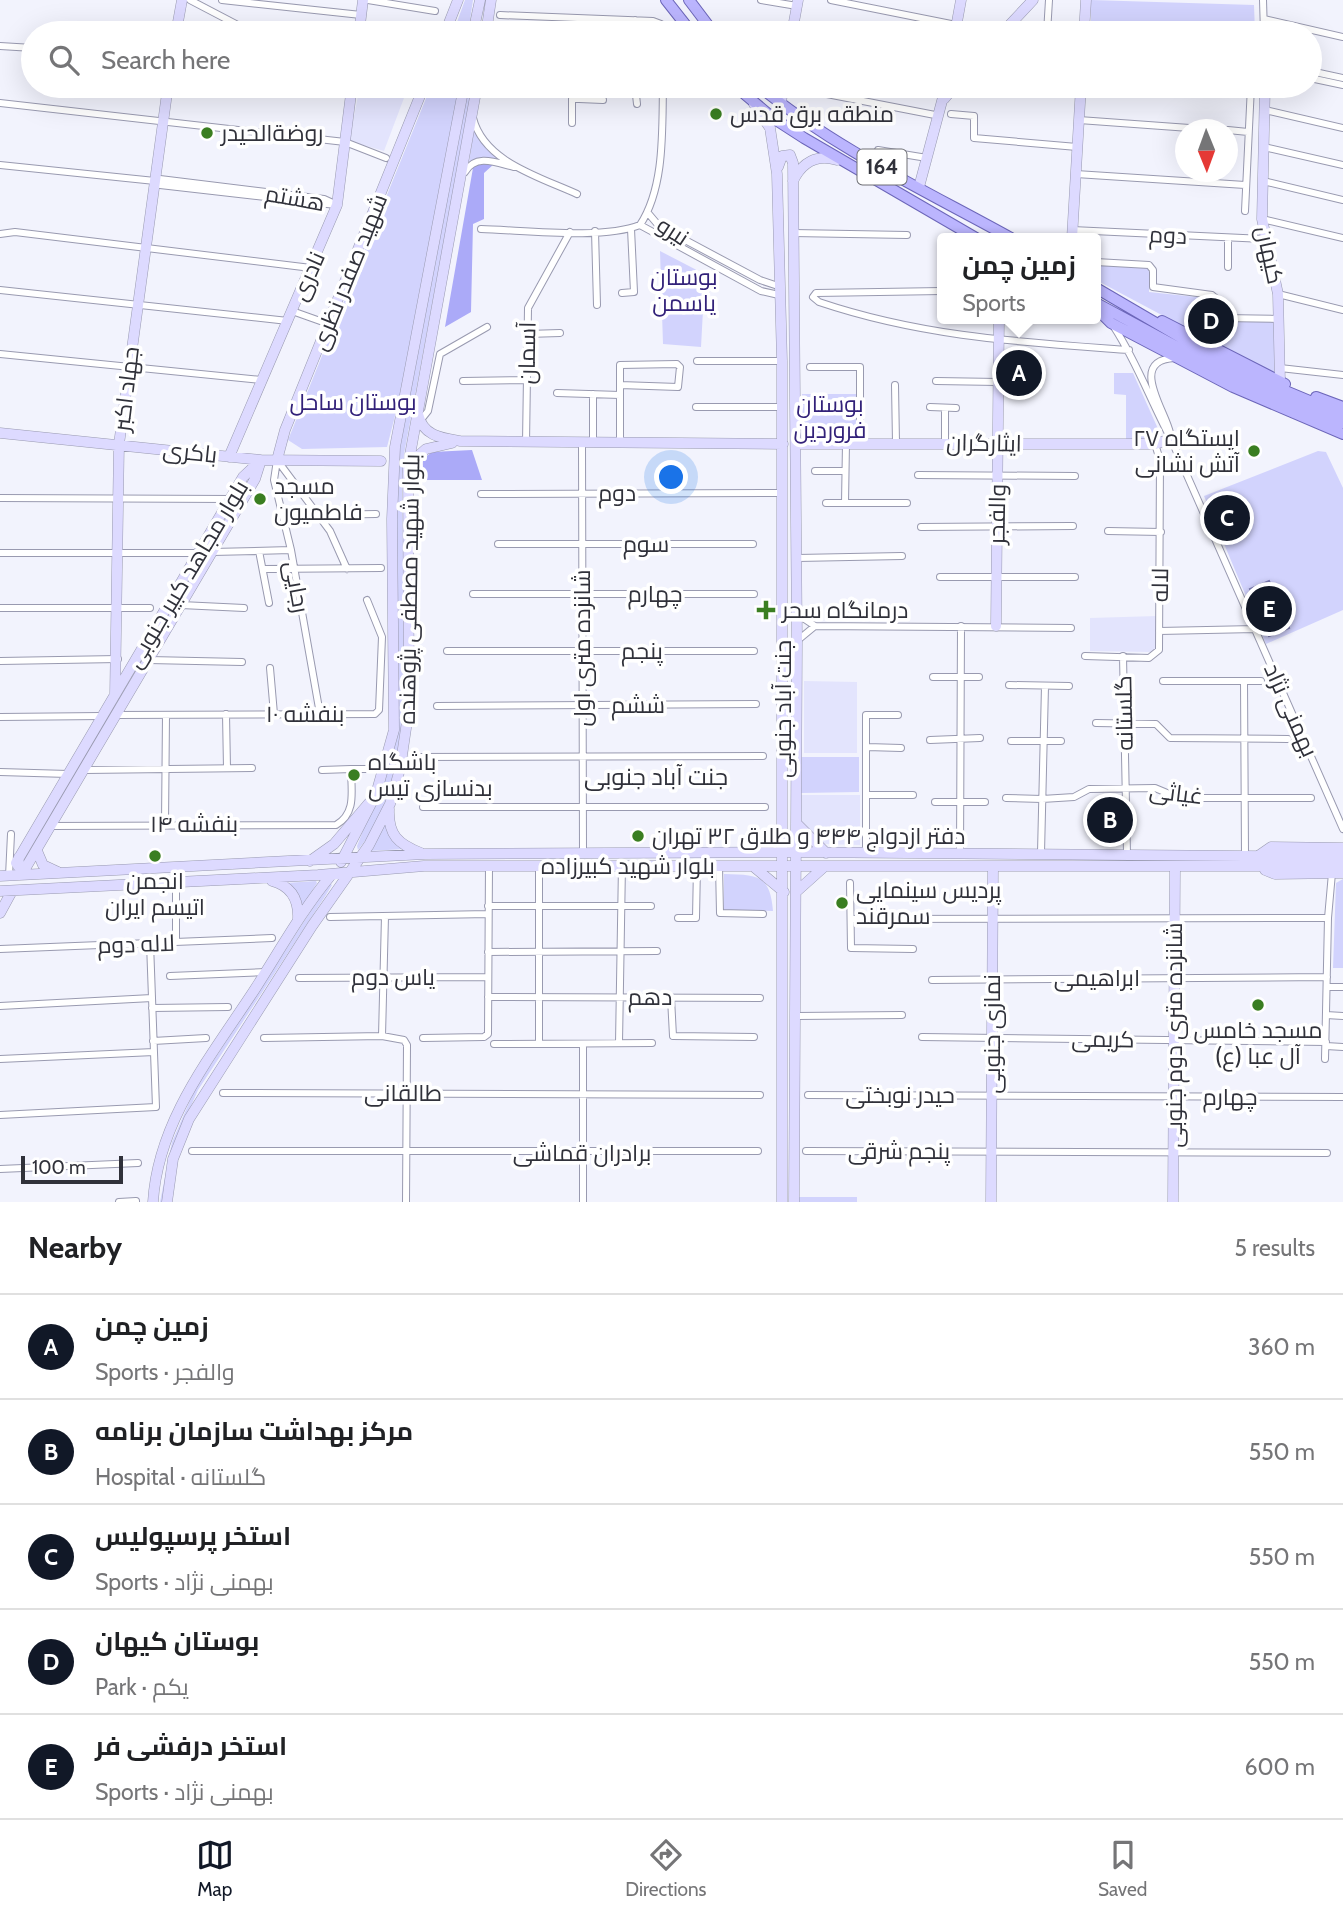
<!DOCTYPE html>
<meta charset="utf-8">
<style>
:root{--surface:#fff;--page:#f2f2f2;--text:#202124;--muted:#757577;--line:#e0e0e0;--accent:#111827}
body{margin:0;font-family:Cabin,Cairo,sans-serif;background:var(--page);color:var(--text)}
.compass{position:absolute;left:1175px;top:119px;width:63px;height:63px;border-radius:50%;background:var(--surface);box-shadow:0 7px 28px #0002;rotate:179deg}
.scale{position:absolute;left:21px;bottom:18px;width:102px;box-sizing:border-box;padding-left:7px;border:4px solid #30313a;border-top:0;font-size:19px;line-height:24px;white-space:nowrap;color:#30313a;-webkit-text-stroke:5px #fff;paint-order:stroke}
.you{position:absolute;left:672px;top:478px;width:24px;height:24px;margin:-18px;border:5px solid #fff;border-radius:50%;background:#1a73e8;box-shadow:0 0 0 10px #1a73e833}
.badge{display:grid;place-items:center;width:46px;height:46px;border-radius:50%;background:var(--accent);color:#fff;font-size:23px;font-weight:700}
.pin{position:absolute;translate:-50% -50%;border:4px solid #fff;box-shadow:0 2px 7px #0006}
.popup{position:absolute;left:937px;top:233px;width:164px;height:91px;box-sizing:border-box;display:grid;place-content:center;border-radius:7px;background:var(--surface);filter:drop-shadow(0 2px 5px #0005);font-size:23px;white-space:nowrap;color:var(--muted)}
.popup b{font-size:26px;color:var(--text)}
.popup::after{content:'';position:absolute;left:50%;top:100%;margin-left:-14px;border:14px solid transparent;border-top-color:var(--surface)}
.list{margin:0;padding:0;list-style:none}
h2{display:flex;justify-content:space-between;align-items:center;height:91px;margin:0;padding:0 28px;font-size:30px}
h2 small{font-size:23px;font-weight:400;color:var(--muted)}
.list li{display:grid;grid-template-columns:46px 1fr auto;gap:21px;align-items:center;box-sizing:border-box;height:105px;padding:0 28px;border-top:2px solid var(--line)}
.list b{display:block;font-size:26px;white-space:nowrap}
.list p{margin:0;font-size:23px;white-space:nowrap;color:var(--muted)}
.list em{font-size:23px;font-style:normal;color:var(--muted)}
.icon{flex:none;width:38px;height:38px;fill:none;stroke:currentColor;stroke-width:2;stroke-linecap:round;stroke-linejoin:round}
.map{position:relative;flex:none;width:1343px;height:1202px;overflow:hidden}
.search{position:absolute;background:var(--surface);box-shadow:0 7px 28px #0002;left:21px;right:21px;top:21px;height:77px;display:flex;align-items:center;gap:18px;box-sizing:border-box;padding:0 24px;border-radius:38px;color:var(--muted);font-size:26px}
.sheet{height:616px;background:var(--surface)}
nav{display:flex;justify-content:space-around;align-items:center;box-sizing:border-box;height:98px;border-top:2px solid var(--line);background:var(--surface);font-size:19px;color:var(--muted)}
nav a{display:grid;justify-items:center;gap:4px}
nav .on{color:var(--accent)}
.map>svg:first-child{display:block}
.built{fill:#e3e4fd}
.green{fill:#d2d3fd}
.forest{fill:#abaaf8}
.water{fill:#a3a1ee;stroke:#807fb8;stroke-width:2}
.lines{fill:none;stroke-linecap:round;stroke-linejoin:round}
.street-casing{stroke:#999ab0;stroke-width:8}
.secondary-casing{stroke:#999ab0;stroke-width:11}
.primary-casing{stroke:#6c66b9;stroke-width:12}
.street{stroke:#fff;stroke-width:6}
.secondary{stroke:#dddaff;stroke-width:10}
.primary{stroke:#bbb5fe;stroke-width:10}
.poi-dot{fill:#3a7e21;stroke:#fff;stroke-width:2.5}
.labels{text-anchor:middle;stroke-width:7;stroke-linejoin:round;paint-order:stroke}
.shield{fill:#fff;stroke:#6e6f75;stroke-width:2}
.shield-label{font-size:21px;font-weight:bold;fill:#30313a}
.poi-label{font-size:23px;fill:#30313a;stroke:#fff;text-anchor:start}
.street-label{font-size:23px;fill:#30313a;stroke:#fff}
.park-label{font-size:23px;fill:#322179;stroke:#fff}
.neighbourhood-label{font-size:24px;fill:#30313a;stroke:#fff}
</style>
<div class="map">
<svg width="1343" height="1202" viewBox="0 0 1343 1202">
<rect width="100%" height="100%" fill="#f2f3fd"/>
<path class="built" d="M 360,86 L 407,90 L 384,151 L 349,141 Z
M 1157,616 L 1156,648 L 1152,652 L 1090,651 L 1090,618 Z
M 804,681 L 857,682 L 857,753 L 804,753 Z
M 801,795 L 860,795 L 860,845 L 824,844 L 801,822 Z"/>
<path class="green" d="M 465,0 L 473,0 L 468,33 L 453,33 Z
M 1091,0 L 1254,5 L 1255,33 L 1091,33 Z
M 431,86 L 460,86 L 404,381 L 387,447 L 302,449 L 288,440 Z
M 467,86 L 473,86 L 404,454 L 402,487 L 405,714 L 397,763 L 384,805 L 371,833 L 358,850 L 357,846 L 392,757 L 399,711 L 396,495 L 398,453 Z
M 474,129 L 486,148 L 510,164 L 486,157 L 469,162 Z
M 660,251 L 714,279 L 703,310 L 701,347 L 663,344 Z
M 1096,265 L 1149,268 L 1149,292 L 1215,299 L 1218,320 L 1278,322 L 1278,377 L 1096,280 Z
M 1008,353 L 1030,353 L 1029,393 L 1008,393 Z
M 1114,373 L 1133,373 L 1159,431 L 1153,440 L 1126,440 L 1126,395 L 1114,394 Z
M 802,394 L 857,394 L 857,440 L 802,440 Z
M 1318,451 L 1326,452 L 1343,488 L 1343,610 L 1266,644 L 1204,496 Z
M 800,757 L 859,757 L 859,792 L 801,793 Z
M 387,814 L 405,849 L 369,851 Z
M 724,874 C 757,875 770,874 773,911 L 724,910 Z
M 1343,879 L 1343,968 L 1333,968 L 1336,883 Z
M 316,881 L 317,883 L 302,907 L 298,895 L 286,883 Z
M 329,883 L 332,885 L 326,895 L 198,1090 L 170,1154 L 163,1202 L 160,1202 L 172,1142 L 195,1089 Z
M 798,1197 L 857,1197 L 857,1202 L 798,1202 Z"/>
<path class="forest" d="M 480,163 L 494,164 L 484,173 L 484,219 L 473,224 L 471,312 L 445,327 L 473,168 Z
M 472,450 L 482,480 L 418,480 L 420,461 L 432,452 Z"/>
<path class="water" d="M 1269,581 L 1289,628 L 1269,636 L 1250,589 Z"/>
<g class="lines">
<g class="street-casing">
<path id="street" d="M 190,0 L 253,33
M 222,0 L 361,15
M 368,0 L 435,11
M 761,0 L 797,6
M 831,0 L 956,25
M 1263,0 L 1264,33
M 500,15 L 653,21 L 661,24 L 663,33
M 577,19 L 578,33
M 1264,19 L 1343,37
M 635,33 L 635,20
M 1047,33 L 1049,0
M 0,46 L 33,48
M 1310,71 L 1343,78
M 1310,78 L 1343,85
M 635,86 L 637,104
M 1031,86 L 1080,89
M 796,88 L 935,115
M 579,99 L 603,100
M 579,99 L 579,86
M 0,103 L 345,142 L 386,158
M 1265,110 L 1343,128
M 951,114 L 974,116 L 974,138 L 1077,147
M 473,118 C 484,162 540,177 577,194
M 1079,120 L 1217,130
M 572,123 L 572,99 L 579,99
M 1228,130 L 1248,132
M 1264,147 L 1343,165
M 878,150 L 927,158
M 0,165 L 155,181 L 160,179 L 324,199 L 337,205
M 465,172 C 476,153 497,163 514,167
M 1076,174 L 1245,185
M 155,181 L 160,185 L 336,205
M 1263,181 L 1343,200
M 1245,211 L 1251,86
M 648,213 L 659,226 L 760,280 L 778,286
M 1262,219 L 1343,238
M 640,225 L 761,291 L 779,295
M 481,229 C 523,230 602,240 640,225 C 665,187 662,130 663,86
M 1072,230 L 1264,239
M 595,231 L 597,305
M 793,233 L 907,235
M 0,234 L 15,232 L 311,268
M 1096,262 L 1149,265 L 1153,270 L 1153,287 L 1212,295 L 1218,300 L 1218,312 L 1223,318 L 1280,319
M 1228,267 L 1228,238
M 0,290 L 288,321
M 942,291 L 816,293 L 813,297 L 819,302 C 923,337 1020,342 1129,350
M 622,293 L 634,292 L 631,229
M 1278,294 L 1343,310
M 292,311 L 323,322
M 1114,327 C 1137,362 1151,402 1171,439 L 1343,829
M 527,334 L 560,333
M 0,354 L 262,380
M 697,361 L 782,361
M 810,367 L 860,367 L 860,444
M 1280,368 L 1343,375
M 463,381 L 526,380
M 936,381 L 998,382
M 620,385 L 678,387 L 680,367 L 677,364 L 620,365 L 620,443
M 895,385 L 896,443
M 557,393 L 620,395
M 696,407 L 782,407
M 930,407 L 956,408
M 420,421 L 428,411 L 440,354 L 487,327
M 1170,433 C 1166,411 1127,360 1175,358
M 945,442 L 945,408
M 526,443 L 528,308 L 570,232
M 582,443 L 583,853
M 593,443 L 593,394
M 277,460 L 274,480 L 291,550 L 320,714
M 277,460 L 330,531 L 347,569
M 815,471 L 845,471
M 918,475 L 1075,476
M 481,494 L 783,493
M 0,498 L 232,499
M 826,503 L 907,503
M 845,503 L 846,443
M 318,515 L 376,514
M 921,527 L 1073,526
M 1108,531 L 1161,532
M 498,544 L 753,544
M 259,551 L 269,603
M 212,552 L 291,550
M 0,553 L 199,553
M 797,558 L 902,556
M 264,569 L 381,568
M 940,577 L 1075,577
M 473,594 L 754,594
M 181,605 L 244,608
M 0,608 L 150,608
M 797,614 L 815,626 L 1071,628
M 1159,631 L 1255,629
M 798,640 L 815,626
M 447,651 L 754,651
M 1085,656 L 1149,658 L 1159,650 L 1160,460 L 1155,444
M 1123,656 L 1127,854
M 149,660 L 242,662
M 0,661 L 118,659
M 270,668 L 274,714
M 933,677 L 979,677
M 1163,681 L 1261,681
M 1244,681 L 1245,855
M 1009,685 L 1069,686
M 437,706 L 756,704
M 226,714 L 227,768
M 116,715 L 375,714 L 379,710 L 382,637 L 367,600
M 0,717 L 102,716
M 1096,723 L 1156,724 L 1170,738 L 1288,739
M 930,740 L 980,738
M 1011,741 L 1061,741
M 867,747 L 901,748
M 413,757 L 763,756
M 351,769 L 373,769
M 85,770 L 252,768
M 0,772 L 68,774
M 867,795 L 913,795
M 1006,798 L 1042,799 L 1074,797 L 1089,789 L 1155,788 L 1179,798 L 1311,798
M 935,802 L 985,802
M 423,807 L 765,807
M 165,824 L 166,715
M 51,826 L 336,825 C 357,813 351,790 351,769 L 322,770
M 866,853 L 866,715 L 898,715
M 1041,853 L 1045,686
M 960,854 L 961,626
M 719,866 L 720,913 L 763,914
M 9,876 L 11,834
M 850,883 L 851,948 L 913,949
M 488,906 L 651,906
M 330,917 L 488,914
M 678,918 L 696,918 L 697,866
M 851,919 L 1328,918
M 176,942 L 176,883
M 0,949 L 272,938
M 488,952 L 657,951
M 170,976 L 266,972
M 299,978 L 487,977
M 932,980 L 1327,977
M 1327,987 L 1343,987
M 488,997 L 760,998
M 671,998 L 673,1036 L 754,1037
M 0,1006 L 152,998
M 152,1008 L 228,1007
M 1326,1015 L 1343,1016
M 797,1016 L 902,1015
M 382,1036 L 385,916
M 922,1037 L 1326,1042
M 264,1038 L 382,1036 L 404,1040 L 407,1045 L 406,1202
M 423,1038 L 484,1037 L 488,1034 L 489,865
M 153,1041 L 206,1038
M 539,1043 L 539,865
M 619,1043 L 622,865
M 494,1044 L 652,1043
M 583,1044 L 583,1202
M 1326,1046 L 1343,1047
M 0,1059 L 154,1052
M 1325,1059 L 1328,918 L 1332,873
M 223,1093 L 760,1095
M 808,1095 L 1343,1097
M 0,1115 L 156,1107 L 150,943
M 192,1151 L 758,1151
M 806,1151 L 1327,1153
M 0,1169 L 138,1163
M 119,1202 L 136,1201"/>
</g>
<g class="secondary-casing">
<path id="secondary" d="M 176,33 L 182,0
M 359,33 L 363,0
M 445,33 L 458,0
M 473,33 L 480,0
M 486,33 L 491,0
M 792,33 L 798,0
M 955,33 L 961,0
M 1002,33 L 1033,0
M 1084,33 L 1086,0
M 1265,86 L 1262,219 L 1278,294 L 1280,382
M 944,99 L 955,86
M 754,104 L 770,128 L 777,174 L 782,361 L 782,1202
M 781,104 L 783,86
M 778,167 L 782,156 L 790,155 L 793,163 L 797,641 L 794,1202
M 793,181 C 802,162 817,154 837,160
M 919,187 L 946,86
M 1072,238 L 1081,86
M 418,414 C 423,436 441,438 460,441 L 783,444
M 0,433 L 261,460 L 381,461
M 796,444 L 1155,444 L 1171,439
M 229,457 L 337,205 L 352,86
M 277,460 L 285,430 L 424,86
M 408,465 L 426,449 L 452,443
M 996,626 L 999,319
M 115,695 L 119,444 L 168,86
M 389,809 C 388,835 398,844 421,853
M 796,823 L 826,853
M 37,851 L 43,865 L 58,872
M 1258,856 L 1271,847 L 1343,848
M 19,857 L 18,866 L 25,869 L 255,479 L 261,460
M 310,861 L 334,844 L 369,803
M 341,862 L 376,794 L 394,730 L 392,519 L 395,447 L 464,86
M 16,863 L 243,477 L 260,461
M 754,867 L 784,892
M 1265,870 L 1275,874 L 1343,873
M 0,876 L 425,854 L 796,852 L 1343,857
M 272,881 C 291,886 299,899 298,919
M 0,891 L 318,875 L 424,866 L 1343,866
M 796,892 L 825,866
M 0,913 L 12,891
M 153,1202 C 158,1120 212,1055 255,989 C 280,950 302,910 332,874
M 167,1202 L 173,1159 L 189,1119 L 312,926 L 369,845 L 390,804 L 400,769 L 409,708 L 408,466 L 477,86
M 991,1202 L 993,866
M 1173,1202 L 1175,868"/>
</g>
<g class="primary-casing">
<path id="primary" d="M 666,0 L 692,33
M 689,0 L 714,33
M 735,86 L 773,118 L 804,138 L 976,238
M 759,86 C 834,148 926,191 1011,238
M 1096,288 L 1238,371 L 1343,415
M 1096,303 L 1238,380 L 1343,423
M 1096,308 L 1111,323 L 1233,387 L 1343,434
M 1162,321 L 1285,384
M 1316,397 L 1343,407"/>
</g>
<use href="#street" class="street"/>
<use href="#secondary" class="secondary"/>
<use href="#primary" class="primary"/>
</g>
<g class="poi-dot">
<circle cx="716" cy="114" r="7"/>
<circle cx="207" cy="133" r="7"/>
<circle cx="1254" cy="451" r="7"/>
<circle cx="260" cy="499" r="7"/>
<path d="M762.5 599.5h7v7h7v7h-7v7h-7v-7h-7v-7h7z"/>
<circle cx="354" cy="775" r="7"/>
<circle cx="638" cy="836" r="7"/>
<circle cx="155" cy="856" r="7"/>
<circle cx="842" cy="903" r="7"/>
<circle cx="1258" cy="1005" r="7"/>
</g>
<g class="labels">
<rect class="shield" x="857.5" y="149.5" width="49" height="35" rx="5"/>
<g class="shield-label">
<text x="882" y="174">164</text>
</g>
<g class="poi-label">
<text x="730" y="122">منطقه برق قدس</text>
<text x="221" y="141">روضةالحیدر</text>
<text x="1240" y="446" text-anchor="end">ایستگاه ۲۷<tspan x="1240" dy="26">آتش نشانی</tspan></text>
<text x="274" y="494">مسجد<tspan x="274" dy="26">فاطمیون</tspan></text>
<text x="782" y="618">درمانگاه سحر</text>
<text x="368" y="770">باشگاه<tspan x="368" dy="26">بدنسازی تیس</tspan></text>
<text x="652" y="844">دفتر ازدواج ۴۴۴ و طلاق ۳۲ تهران</text>
<text x="155" y="889" text-anchor="middle">انجمن<tspan x="155" dy="26">اتیسم ایران</tspan></text>
<text x="856" y="898">پردیس سینمایی<tspan x="856" dy="26">سمرقند</tspan></text>
<text x="1258" y="1038" text-anchor="middle">مسجد خامس<tspan x="1258" dy="26">آل عبا (ع)</tspan></text>
</g>
<g class="street-label">
<text transform="translate(295 198) rotate(10)" y="8">هشتم</text>
<text transform="translate(673 231) rotate(33)" y="8">نیرو</text>
<text transform="translate(1168 235) rotate(3)" y="8">دوم</text>
<text transform="translate(1270 255) rotate(78)" y="8">کیهان</text>
<text transform="translate(349 272) rotate(-68)" y="8">شهید صفدر نظری</text>
<text transform="translate(308 276) rotate(-66)" y="8">نادری</text>
<text transform="translate(527 353) rotate(-89)" y="8">آسمان</text>
<text transform="translate(126 389) rotate(-83)" y="8">جهاد اکبر</text>
<text transform="translate(984 443) rotate(1)" y="8">ایثارگران</text>
<text transform="translate(190 452) rotate(6)" y="8">باکری</text>
<text x="617" y="501">دوم</text>
<text transform="translate(997 514) rotate(-89)" y="8">والفجر</text>
<text x="646" y="552">سوم</text>
<text transform="translate(187 574) rotate(-59)" y="8">بلوار مجاهد کبیر جنوبی</text>
<text transform="translate(1160 585) rotate(-89)" y="8">لاله</text>
<text transform="translate(297 587) rotate(80)" y="8">رجایی</text>
<text transform="translate(409 589) rotate(-89)" y="8">بلوار شهید مصطفی پژوهنده</text>
<text x="655" y="602">چهارم</text>
<text transform="translate(582 648) rotate(-90)" y="8">شانزده متری اول</text>
<text x="642" y="659">پنجم</text>
<text x="638" y="713">ششم</text>
<text transform="translate(783 709) rotate(-90)" y="8">جنت آباد جنوبی</text>
<text transform="translate(1291 710) rotate(66)" y="8">بهمنی نژاد</text>
<text transform="translate(1124 713) rotate(-91)" y="8">گلستانه</text>
<text x="305" y="722">بنفشه ۱۰</text>
<text transform="translate(1176 793) rotate(7)" y="8">غیاثی</text>
<text x="194" y="832">بنفشه ۱۴</text>
<text x="628" y="874">بلوار شهید کبیرزاده</text>
<text transform="translate(136 944) rotate(-2)" y="8">لاله دوم</text>
<text x="393" y="985">یاس دوم</text>
<text x="1097" y="986">ابراهیمی</text>
<text x="650" y="1005">دهم</text>
<text transform="translate(992 1034) rotate(-90)" y="8">نمازی جنوبی</text>
<text transform="translate(1174 1035) rotate(-90)" y="8">شانزده متری دوم جنوبی</text>
<text transform="translate(1103 1039) rotate(1)" y="8">کریمی</text>
<text x="403" y="1101">طالقانی</text>
<text x="900" y="1103">حیدر نوبختی</text>
<text x="1230" y="1105">چهارم</text>
<text x="899" y="1159">پنجم شرقی</text>
<text x="582" y="1161">برادران قماشی</text>
</g>
<g class="park-label">
<text x="684" y="285">بوستان<tspan x="684" dy="26">یاسمن</tspan></text>
<text x="353" y="410">بوستان ساحل</text>
<text x="830" y="412">بوستان<tspan x="830" dy="26">فروردین</tspan></text>
</g>
<g class="neighbourhood-label">
<text x="656" y="785">جنت‌ آباد جنوبی</text>
</g>
</g>
</svg>
<svg class="compass" viewBox="-18 -18 36 36"><path d="M0-13l5 13h-10z" fill="#e53935"/><path d="M0 13l5-13h-10z" fill="#757577"/></svg>
<div class="scale">100 m</div>
<div class="you"></div>
<div class="pin badge" style="left:1019px;top:373px">A</div>
<div class="popup"><b>زمین چمن</b>Sports</div>
<div class="pin badge" style="left:1110px;top:820px">B</div>
<div class="pin badge" style="left:1227px;top:518px">C</div>
<div class="pin badge" style="left:1211px;top:321px">D</div>
<div class="pin badge" style="left:1269px;top:609px">E</div>
<div class="search"><svg class="icon" aria-label="search" viewBox="0 0 24 24"><circle cx="10" cy="10" r="6"/><path d="M15 15l6 6"/></svg>Search here</div>
</div>
<section class="sheet">
<h2>Nearby<small>5 results</small></h2>
<ul class="list">
<li><span class="badge">A</span><div><b>زمین چمن</b><p>Sports · والفجر</p></div><em>360 m</em></li>
<li><span class="badge">B</span><div><b>مرکز بهداشت سازمان برنامه</b><p>Hospital · گلستانه</p></div><em>550 m</em></li>
<li><span class="badge">C</span><div><b>استخر پرسپولیس</b><p>Sports · بهمنی نژاد</p></div><em>550 m</em></li>
<li><span class="badge">D</span><div><b>بوستان کیهان</b><p>Park · یکم</p></div><em>550 m</em></li>
<li><span class="badge">E</span><div><b>استخر درفشی فر</b><p>Sports · بهمنی نژاد</p></div><em>600 m</em></li>
</ul>
</section>
<nav>
<a class="on"><svg class="icon" aria-label="map" viewBox="0 0 24 24"><path d="M3 6l6-2 6 2 6-2v14l-6 2-6-2-6 2zM9 4v14M15 6v14"/></svg>Map</a>
<a><svg class="icon" aria-label="directions" viewBox="0 0 24 24"><path d="M12 3l9 9-9 9-9-9zM9 14v-3h6M13 9l2 2-2 2"/></svg>Directions</a>
<a><svg class="icon" aria-label="saved" viewBox="0 0 24 24"><path d="M7 4h10v16l-5-4-5 4z"/></svg>Saved</a>
</nav>
